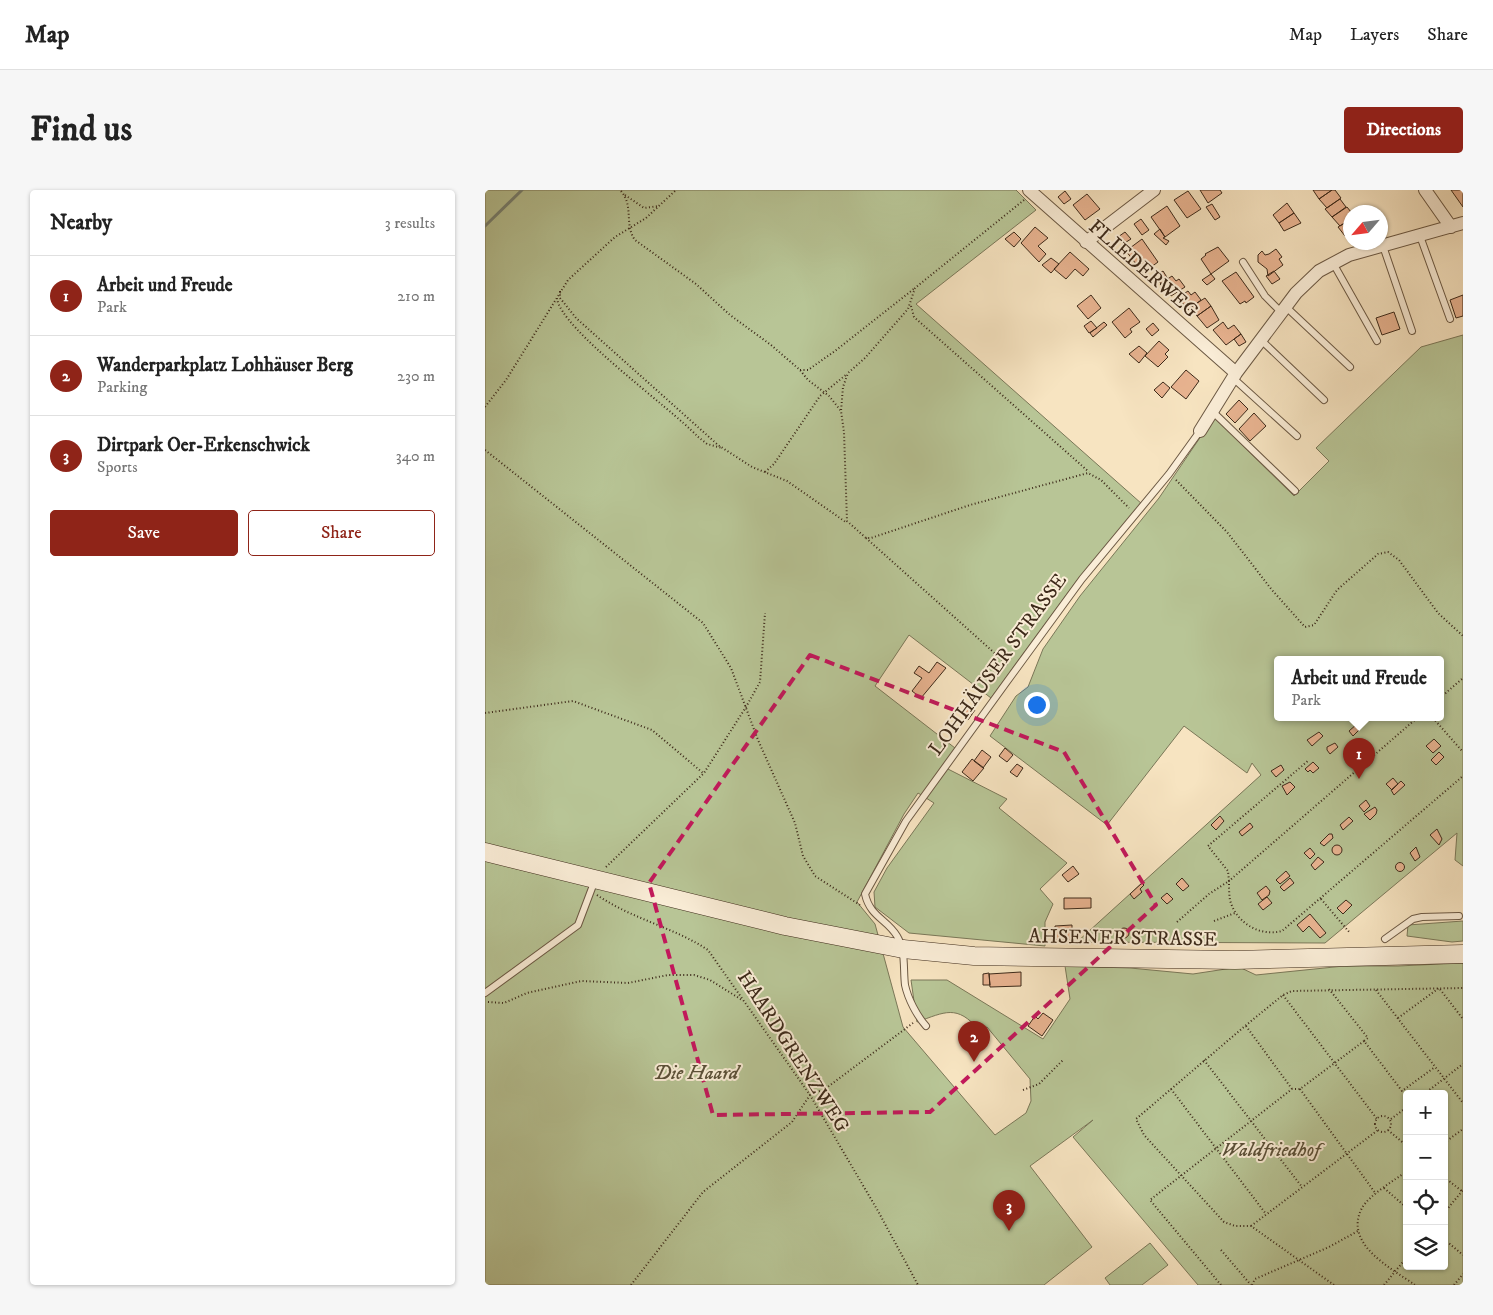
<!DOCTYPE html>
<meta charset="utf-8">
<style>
:root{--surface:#fff;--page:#f6f6f6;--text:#222;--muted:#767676;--line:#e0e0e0;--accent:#8f2418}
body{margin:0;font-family:"IM FELL DW Pica",serif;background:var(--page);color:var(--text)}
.controls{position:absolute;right:15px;bottom:15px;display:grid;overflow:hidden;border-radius:5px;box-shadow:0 1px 4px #0004}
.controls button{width:45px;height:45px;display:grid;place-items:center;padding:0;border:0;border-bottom:1px solid var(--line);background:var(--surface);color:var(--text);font:25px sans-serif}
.compass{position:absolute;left:858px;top:15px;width:45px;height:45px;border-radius:50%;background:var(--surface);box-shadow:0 1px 4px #0004;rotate:242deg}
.you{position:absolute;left:551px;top:514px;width:18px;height:18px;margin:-12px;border:4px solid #fff;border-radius:50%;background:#1a73e8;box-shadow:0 0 0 8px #1a73e833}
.badge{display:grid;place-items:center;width:32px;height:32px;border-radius:50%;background:var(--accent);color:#fff;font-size:16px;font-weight:700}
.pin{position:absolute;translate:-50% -41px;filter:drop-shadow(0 1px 2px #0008)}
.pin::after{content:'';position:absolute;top:26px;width:18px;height:15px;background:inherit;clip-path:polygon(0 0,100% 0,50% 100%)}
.popup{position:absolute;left:789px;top:466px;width:170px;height:65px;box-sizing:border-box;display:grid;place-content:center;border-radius:5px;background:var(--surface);filter:drop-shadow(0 1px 4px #0005);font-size:16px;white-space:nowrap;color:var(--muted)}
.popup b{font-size:19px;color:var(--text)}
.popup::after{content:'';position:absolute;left:50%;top:100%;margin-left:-10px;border:10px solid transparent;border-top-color:var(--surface)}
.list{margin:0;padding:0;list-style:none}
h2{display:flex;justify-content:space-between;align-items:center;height:65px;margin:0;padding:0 20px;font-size:21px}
h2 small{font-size:16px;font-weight:400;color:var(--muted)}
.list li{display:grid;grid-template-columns:32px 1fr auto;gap:15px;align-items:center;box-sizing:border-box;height:80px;padding:0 20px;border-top:1px solid var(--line)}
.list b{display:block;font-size:19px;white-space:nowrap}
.list p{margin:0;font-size:16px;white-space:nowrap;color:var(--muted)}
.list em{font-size:16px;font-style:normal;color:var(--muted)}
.actions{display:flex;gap:10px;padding:15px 20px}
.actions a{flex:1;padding:11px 0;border:1px solid var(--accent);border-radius:5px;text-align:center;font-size:18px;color:var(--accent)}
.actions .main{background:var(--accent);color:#fff}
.icon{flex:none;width:28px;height:28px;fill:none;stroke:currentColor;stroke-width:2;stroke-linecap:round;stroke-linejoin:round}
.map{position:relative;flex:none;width:978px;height:1095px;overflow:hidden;border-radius:5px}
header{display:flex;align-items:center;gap:30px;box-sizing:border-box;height:70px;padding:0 25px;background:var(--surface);border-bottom:1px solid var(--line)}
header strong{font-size:24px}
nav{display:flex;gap:28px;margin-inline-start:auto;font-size:18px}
.intro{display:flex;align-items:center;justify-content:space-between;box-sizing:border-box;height:120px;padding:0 30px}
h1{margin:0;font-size:35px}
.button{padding:12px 22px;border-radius:5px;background:var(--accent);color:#fff;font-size:18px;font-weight:700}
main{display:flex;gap:30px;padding:0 30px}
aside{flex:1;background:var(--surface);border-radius:5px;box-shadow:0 1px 4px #0004}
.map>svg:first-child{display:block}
.green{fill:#b8c596;stroke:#7a7758;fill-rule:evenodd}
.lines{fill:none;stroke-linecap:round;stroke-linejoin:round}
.stream{stroke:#768375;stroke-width:3}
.building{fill:#e8b390;stroke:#3c2919}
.service-casing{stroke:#6b5843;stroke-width:8}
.minor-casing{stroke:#6b5843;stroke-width:14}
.secondary-casing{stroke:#3c2919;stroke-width:19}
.path{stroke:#3c2919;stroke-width:2;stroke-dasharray:1 2.5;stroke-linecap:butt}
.service{stroke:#faedd7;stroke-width:6}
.minor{stroke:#faedd7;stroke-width:12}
.secondary{stroke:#faedd7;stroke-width:18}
.marked{fill:none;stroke:#c2185b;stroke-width:4;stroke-dasharray:10 6;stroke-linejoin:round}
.labels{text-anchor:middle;stroke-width:4;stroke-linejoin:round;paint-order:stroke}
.street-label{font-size:20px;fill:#3c2919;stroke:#faedd7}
.park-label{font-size:20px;font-style:italic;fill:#5b5038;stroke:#faedd7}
</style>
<header>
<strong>Map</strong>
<nav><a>Map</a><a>Layers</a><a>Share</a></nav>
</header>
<div class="intro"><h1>Find us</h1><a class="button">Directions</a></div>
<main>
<aside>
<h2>Nearby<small>3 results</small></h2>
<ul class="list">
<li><span class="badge">1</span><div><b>Arbeit und Freude</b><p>Park</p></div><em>210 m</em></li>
<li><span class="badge">2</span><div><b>Wanderparkplatz Lohhäuser Berg</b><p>Parking</p></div><em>230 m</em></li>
<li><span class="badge">3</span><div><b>Dirtpark Oer-Erkenschwick</b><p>Sports</p></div><em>340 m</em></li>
</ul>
<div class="actions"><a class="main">Save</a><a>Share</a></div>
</aside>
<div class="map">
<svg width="978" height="1095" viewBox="0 0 978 1095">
<rect width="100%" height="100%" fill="#f7e4c1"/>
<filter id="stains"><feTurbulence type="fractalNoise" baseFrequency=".004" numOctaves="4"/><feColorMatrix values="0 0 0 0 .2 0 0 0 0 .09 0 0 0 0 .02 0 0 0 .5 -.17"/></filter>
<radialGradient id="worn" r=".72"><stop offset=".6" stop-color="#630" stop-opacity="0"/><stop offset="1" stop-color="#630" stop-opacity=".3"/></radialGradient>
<path class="green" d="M 0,0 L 531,0 L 551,20 L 431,114 L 657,314 L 593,389 L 506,508 L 424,445 L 390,496 L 470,558 L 459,577 L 522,609 L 514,618 L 582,673 L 555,699 L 568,714 L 560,732 L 560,756 L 424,743 L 390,717 L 389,702 L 402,678 L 449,613 L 433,603 L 419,624 L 372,712 L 390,734 L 418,837 L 510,945 L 541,923 L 546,911 L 545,889 L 502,837 L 494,840 C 472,814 460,822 432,832 L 426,790 L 462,790 L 558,849 L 585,809 L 580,776 L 645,778 L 708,784 L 754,777 L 771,785 L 859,776 L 913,776 L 978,773 L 978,1095 L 713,1095 L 588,947 L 608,930 L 545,976 L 607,1057 L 559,1095 L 0,1095 ZM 922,904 L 959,904 L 959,1076 L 922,1076 Z
M 978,145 L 978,676 L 970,670 L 972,643 L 840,753 L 592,752 L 776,585 L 767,573 L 762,583 L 699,536 L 622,635 L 505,546 L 531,506 L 543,497 L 558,459 L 595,406 L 674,308 L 729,227 L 809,306 L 844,271 L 831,258 L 936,157 ZM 793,470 L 955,470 L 955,528 L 793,528 Z
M 978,731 L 978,751 L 967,752 L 922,746 L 923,735 Z
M 665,1053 L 683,1075 L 657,1095 L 625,1095 L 620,1088 Z"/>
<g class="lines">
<path class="stream" d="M 0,36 L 37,0"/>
</g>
<path class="building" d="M 715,0 L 735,0 L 737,3 L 723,13 Z
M 828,0 L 847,0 L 834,9 Z
M 847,0 L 850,0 L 856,8 L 842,18 L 834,9 Z
M 966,0 L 978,0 L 978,17 Z
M 580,1 L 586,9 L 579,14 L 573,7 Z
M 703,1 L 716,19 L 702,28 L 689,10 Z
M 602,4 L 615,19 L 600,30 L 588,15 Z
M 855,9 L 861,17 L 847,27 L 840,19 Z
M 802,13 L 809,23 L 794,33 L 788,25 Z
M 727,14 L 735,27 L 730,30 L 721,17 Z
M 682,16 L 695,36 L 680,47 L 666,27 Z
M 862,17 L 866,22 L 866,29 L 855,36 L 847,27 Z
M 809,23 L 816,33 L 799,41 L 794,33 Z
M 656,29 L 664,40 L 657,45 L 649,34 Z
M 866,29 L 866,42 L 860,46 L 853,37 Z
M 550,37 L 563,48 L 553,56 L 561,64 L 554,72 L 536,53 Z
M 675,39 L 680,47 L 678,48 L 684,51 L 681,55 L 669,44 Z
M 529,42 L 536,49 L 529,57 L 520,49 Z
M 640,42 L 646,49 L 638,54 L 633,47 Z
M 657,49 L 673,72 L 658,83 L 641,61 Z
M 733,57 L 744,71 L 726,84 L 716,69 L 721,65 L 720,64 Z
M 791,59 L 797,67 L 794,69 L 798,75 L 783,86 L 782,79 L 773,72 L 773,65 L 777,61 L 780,65 L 784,64 Z
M 585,62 L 604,79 L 598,86 L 590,79 L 581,89 L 569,79 Z
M 566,68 L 574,74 L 566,83 L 557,75 Z
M 678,81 L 683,89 L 676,94 L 671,86 Z
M 789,81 L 795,89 L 787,94 L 781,86 Z
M 751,82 L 769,107 L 761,113 L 760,111 L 755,114 L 737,91 Z
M 726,84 L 730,89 L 722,95 L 717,90 Z
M 687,86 L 691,91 L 694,89 L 700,97 L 686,106 L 675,94 Z
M 703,101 L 706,105 L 710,102 L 716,110 L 703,120 L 696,111 L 694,113 L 691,109 Z
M 606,105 L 616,118 L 603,129 L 592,116 Z
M 978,105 L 978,126 L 971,128 L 965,110 Z
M 720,108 L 726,116 L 712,126 L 706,117 Z
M 726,116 L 734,130 L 722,138 L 712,126 Z
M 644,118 L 655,132 L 645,139 L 647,142 L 640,148 L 627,132 Z
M 909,122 L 915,139 L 897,145 L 891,128 Z
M 606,131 L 612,138 L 604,143 L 599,136 Z
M 619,132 L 622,135 L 608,147 L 605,143 Z
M 738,132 L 743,139 L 749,135 L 756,144 L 741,155 L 728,140 Z
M 668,133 L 674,140 L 667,146 L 661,139 Z
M 756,144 L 761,152 L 754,156 L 749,149 Z
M 674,151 L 684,160 L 680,164 L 683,167 L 673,177 L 660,166 Z
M 654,156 L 662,163 L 654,173 L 644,164 Z
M 701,180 L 714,191 L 701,209 L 686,197 Z
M 678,192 L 685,198 L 677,208 L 669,200 Z
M 754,210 L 763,219 L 750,233 L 741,224 Z
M 769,223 L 781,236 L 765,251 L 754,239 Z
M 452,472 L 461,478 L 436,508 L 427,501 L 437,488 L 429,483 L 434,476 L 444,483 Z
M 482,515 L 490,520 L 483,530 L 476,524 Z
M 872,534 L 876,538 L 868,546 L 864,541 Z
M 834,542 L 838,546 L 827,556 L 822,550 Z
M 949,549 L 956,556 L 948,563 L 941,556 Z
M 850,553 L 853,557 L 845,564 L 842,560 L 842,557 Z
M 520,558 L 528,565 L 522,572 L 514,566 Z
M 497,560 L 506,567 L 498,578 L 489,571 Z
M 954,562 L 959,567 L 951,575 L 946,570 Z
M 487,569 L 499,578 L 488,591 L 477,582 Z
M 828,572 L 834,578 L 828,583 L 825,580 L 823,582 L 820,579 Z
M 532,574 L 538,578 L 532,587 L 525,582 Z
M 796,575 L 799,580 L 791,587 L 786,581 Z
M 908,588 L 913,594 L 907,600 L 901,594 Z
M 916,591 L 920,595 L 909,605 L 906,600 Z
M 805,592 L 810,597 L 802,605 L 797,596 Z
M 881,610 L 885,616 L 879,622 L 874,616 Z
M 890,617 L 892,620 L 891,624 L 885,630 L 879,624 Z
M 735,626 L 739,631 L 731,640 L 726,635 Z
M 864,627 L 868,631 L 858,640 L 855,635 Z
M 765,633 L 768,637 L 757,646 L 754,642 Z
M 952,639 L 957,649 L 954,655 L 945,645 Z
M 844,644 L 847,644 L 848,648 L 839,656 L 835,653 Z
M847 660a5 5 0 1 1 10 0a5 5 0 1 1-10 0Z
M 931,657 L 935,667 L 930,671 L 925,663 Z
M 825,658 L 830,664 L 825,669 L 819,663 Z
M 833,667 L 839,672 L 830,680 L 826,675 Z
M910.5 677a4.5 4.5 0 1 1 9 0a4.5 4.5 0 1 1-9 0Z
M 588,676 L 594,684 L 583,692 L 577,685 Z
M 801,681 L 805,686 L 795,694 L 791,690 Z
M 697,688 L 704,696 L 698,701 L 691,694 Z
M 805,688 L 809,693 L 799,701 L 795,697 Z
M 657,693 L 659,695 L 655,699 L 657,702 L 649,709 L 645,704 Z
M 781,696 L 785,701 L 784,705 L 777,710 L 772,703 Z
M 682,703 L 688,709 L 682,714 L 676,708 Z
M 782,707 L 787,713 L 778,720 L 773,714 Z
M 579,708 L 606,708 L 606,718 L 579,719 Z
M 861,710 L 867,715 L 858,724 L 852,718 Z
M 825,724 L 841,743 L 835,748 L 824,736 L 818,742 L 812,735 Z
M 587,735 L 587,750 L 570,750 L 570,736 Z
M634 743a5 5 0 1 1 10 0a5 5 0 1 1-10 0Z
M 536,782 L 536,796 L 505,797 L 504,784 Z
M 504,783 L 505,795 L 498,795 L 498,784 Z
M 558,823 L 568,830 L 557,846 L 543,836 L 550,826 L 553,829 Z"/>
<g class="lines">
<g class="service-casing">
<path id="service" d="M 935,46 L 965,129
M 898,56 L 927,141
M 758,72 L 780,106 L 796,122
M 848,73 L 892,151
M 800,116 L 865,177
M 776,150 L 839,210
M 748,188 L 812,246
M 727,221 L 810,301
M 900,749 L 928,729 L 937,727 L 974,726
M 0,803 L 93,735 L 110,690
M 441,836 C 432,826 423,809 420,795 C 418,778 421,761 412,746 C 402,729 385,727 380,704 L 421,631 L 521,493 L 597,389 L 684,284 L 715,241"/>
</g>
<g class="minor-casing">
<path id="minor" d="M 544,0 L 751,183
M 940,0 L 966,37
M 601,52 L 669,0
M 715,241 L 751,183 L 811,103 L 834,81 L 864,65 L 978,33"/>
</g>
<g class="secondary-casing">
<path id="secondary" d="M 0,662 L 300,736 L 418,759 L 489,766 L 750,770 L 978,764"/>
</g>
<path class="path" d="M 136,1 C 149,16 139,35 150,50 L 211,94 L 245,125 L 286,155 L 315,180 L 323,190 L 344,206 L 356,221
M 140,5 L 159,18 L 174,16
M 539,10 L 430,98 L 423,119 L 380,168 L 363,183 L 358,197 L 356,221 L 359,242 L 362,331 L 381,348 L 386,348 L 485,315 L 603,283 L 616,290 L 644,318
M 75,101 L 75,108 L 91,128 L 233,255 L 267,277 L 302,291 L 362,333
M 72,108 C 75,139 186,218 212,246 L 222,254 L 237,258
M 426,116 L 429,127 L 604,282
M 315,180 L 323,180 L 350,161 L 430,98
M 0,217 L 21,190 L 83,90 L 130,47 L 161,28 L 191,0
M 0,260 L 218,433 L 246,478 L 273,550 L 310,633 L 318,666 L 330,686 L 375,715
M 280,282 L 289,274 L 335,206 L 362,184
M 691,290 L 742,342 L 787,400 L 820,437 L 829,435 L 852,400 L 893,364 L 903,362 L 914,370 L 953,423 L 978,446
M 381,348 L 524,476
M 955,508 L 978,488
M 0,523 L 88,511 L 167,540 L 218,583
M 932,528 L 744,691 C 744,697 744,704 745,710 C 751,733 775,747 797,741 L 978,586
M 948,528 L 978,562
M 121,677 L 219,583 L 261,517 L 275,492 L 280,423
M 112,705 C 147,729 188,737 223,760 L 325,905 L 393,1021 L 433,1095
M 836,709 L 865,743
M 729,731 L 750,723
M 692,732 L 724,704 L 744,691 L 743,681 L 723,656 L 824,570
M 844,799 L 883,848 L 879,851 L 917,901 L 950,877
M 891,800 L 978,913
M 798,805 L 892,929
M 3,812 L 19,813 L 42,803 L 96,791 L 143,793 L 183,785 L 209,785 L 225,790 L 257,810
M 913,828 L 954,798 L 978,829
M 761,836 L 807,899
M 719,870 L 817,997
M 686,899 L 781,1024
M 815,899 L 891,1004
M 538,900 L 554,894 L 578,870
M 939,904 L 978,874
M890 934a8 8 0 1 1 16 0a8 8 0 1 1-16 0Z
M 906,929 L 922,917
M 903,940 L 922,956
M 959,953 L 978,939
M 922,981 C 910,990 884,1005 877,1018 C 858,1054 906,1078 930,1095
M 959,987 L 978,1002
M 899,998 L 922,1018
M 959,1023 L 978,1000
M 766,1036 L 893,940
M 959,1049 L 978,1065
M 736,1060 L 766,1095
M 146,1095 L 218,1002 L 307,932 L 325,905 L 340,899 L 428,833
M 736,1095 L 665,1010 L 807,899 L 815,899 L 879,851
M 767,1095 L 770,1089 L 844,1057 L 873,1041
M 849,1095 L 766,1036 L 750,1036 L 739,1032 L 659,945 L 651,929 L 760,836 L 798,805 L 807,801 L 978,798
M 899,1095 L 922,1067
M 969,1095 L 978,1084"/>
<use href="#service" class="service"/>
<use href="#minor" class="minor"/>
<use href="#secondary" class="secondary"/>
</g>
<path class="marked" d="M 325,465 L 579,562 L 671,715 L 445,922 L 228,925 L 164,693 Z"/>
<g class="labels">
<g class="street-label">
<text transform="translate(659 78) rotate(41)" y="7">FLIEDERWEG</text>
<text transform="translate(512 474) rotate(-54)" y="7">LOHHÄUSER STRASSE</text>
<text transform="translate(638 747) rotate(1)" y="7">AHSENER STRASSE</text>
<text transform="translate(309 861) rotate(57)" y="7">HAARDGRENZWEG</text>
</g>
<g class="park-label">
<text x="211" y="889">Die Haard</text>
<text x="786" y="966">Waldfriedhof</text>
</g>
</g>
<rect width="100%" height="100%" filter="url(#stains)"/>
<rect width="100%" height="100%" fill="url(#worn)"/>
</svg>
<div class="controls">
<button>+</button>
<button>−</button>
<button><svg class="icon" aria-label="locate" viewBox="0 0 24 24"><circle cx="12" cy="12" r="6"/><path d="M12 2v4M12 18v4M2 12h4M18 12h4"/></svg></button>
<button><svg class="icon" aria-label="layers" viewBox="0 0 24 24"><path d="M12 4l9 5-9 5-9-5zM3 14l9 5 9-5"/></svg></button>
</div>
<svg class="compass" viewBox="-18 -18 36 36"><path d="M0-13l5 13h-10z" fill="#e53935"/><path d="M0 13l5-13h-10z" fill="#767676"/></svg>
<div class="you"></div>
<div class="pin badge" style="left:874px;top:589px">1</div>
<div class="popup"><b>Arbeit und Freude</b>Park</div>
<div class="pin badge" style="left:489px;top:872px">2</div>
<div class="pin badge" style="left:524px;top:1041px">3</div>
</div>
</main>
